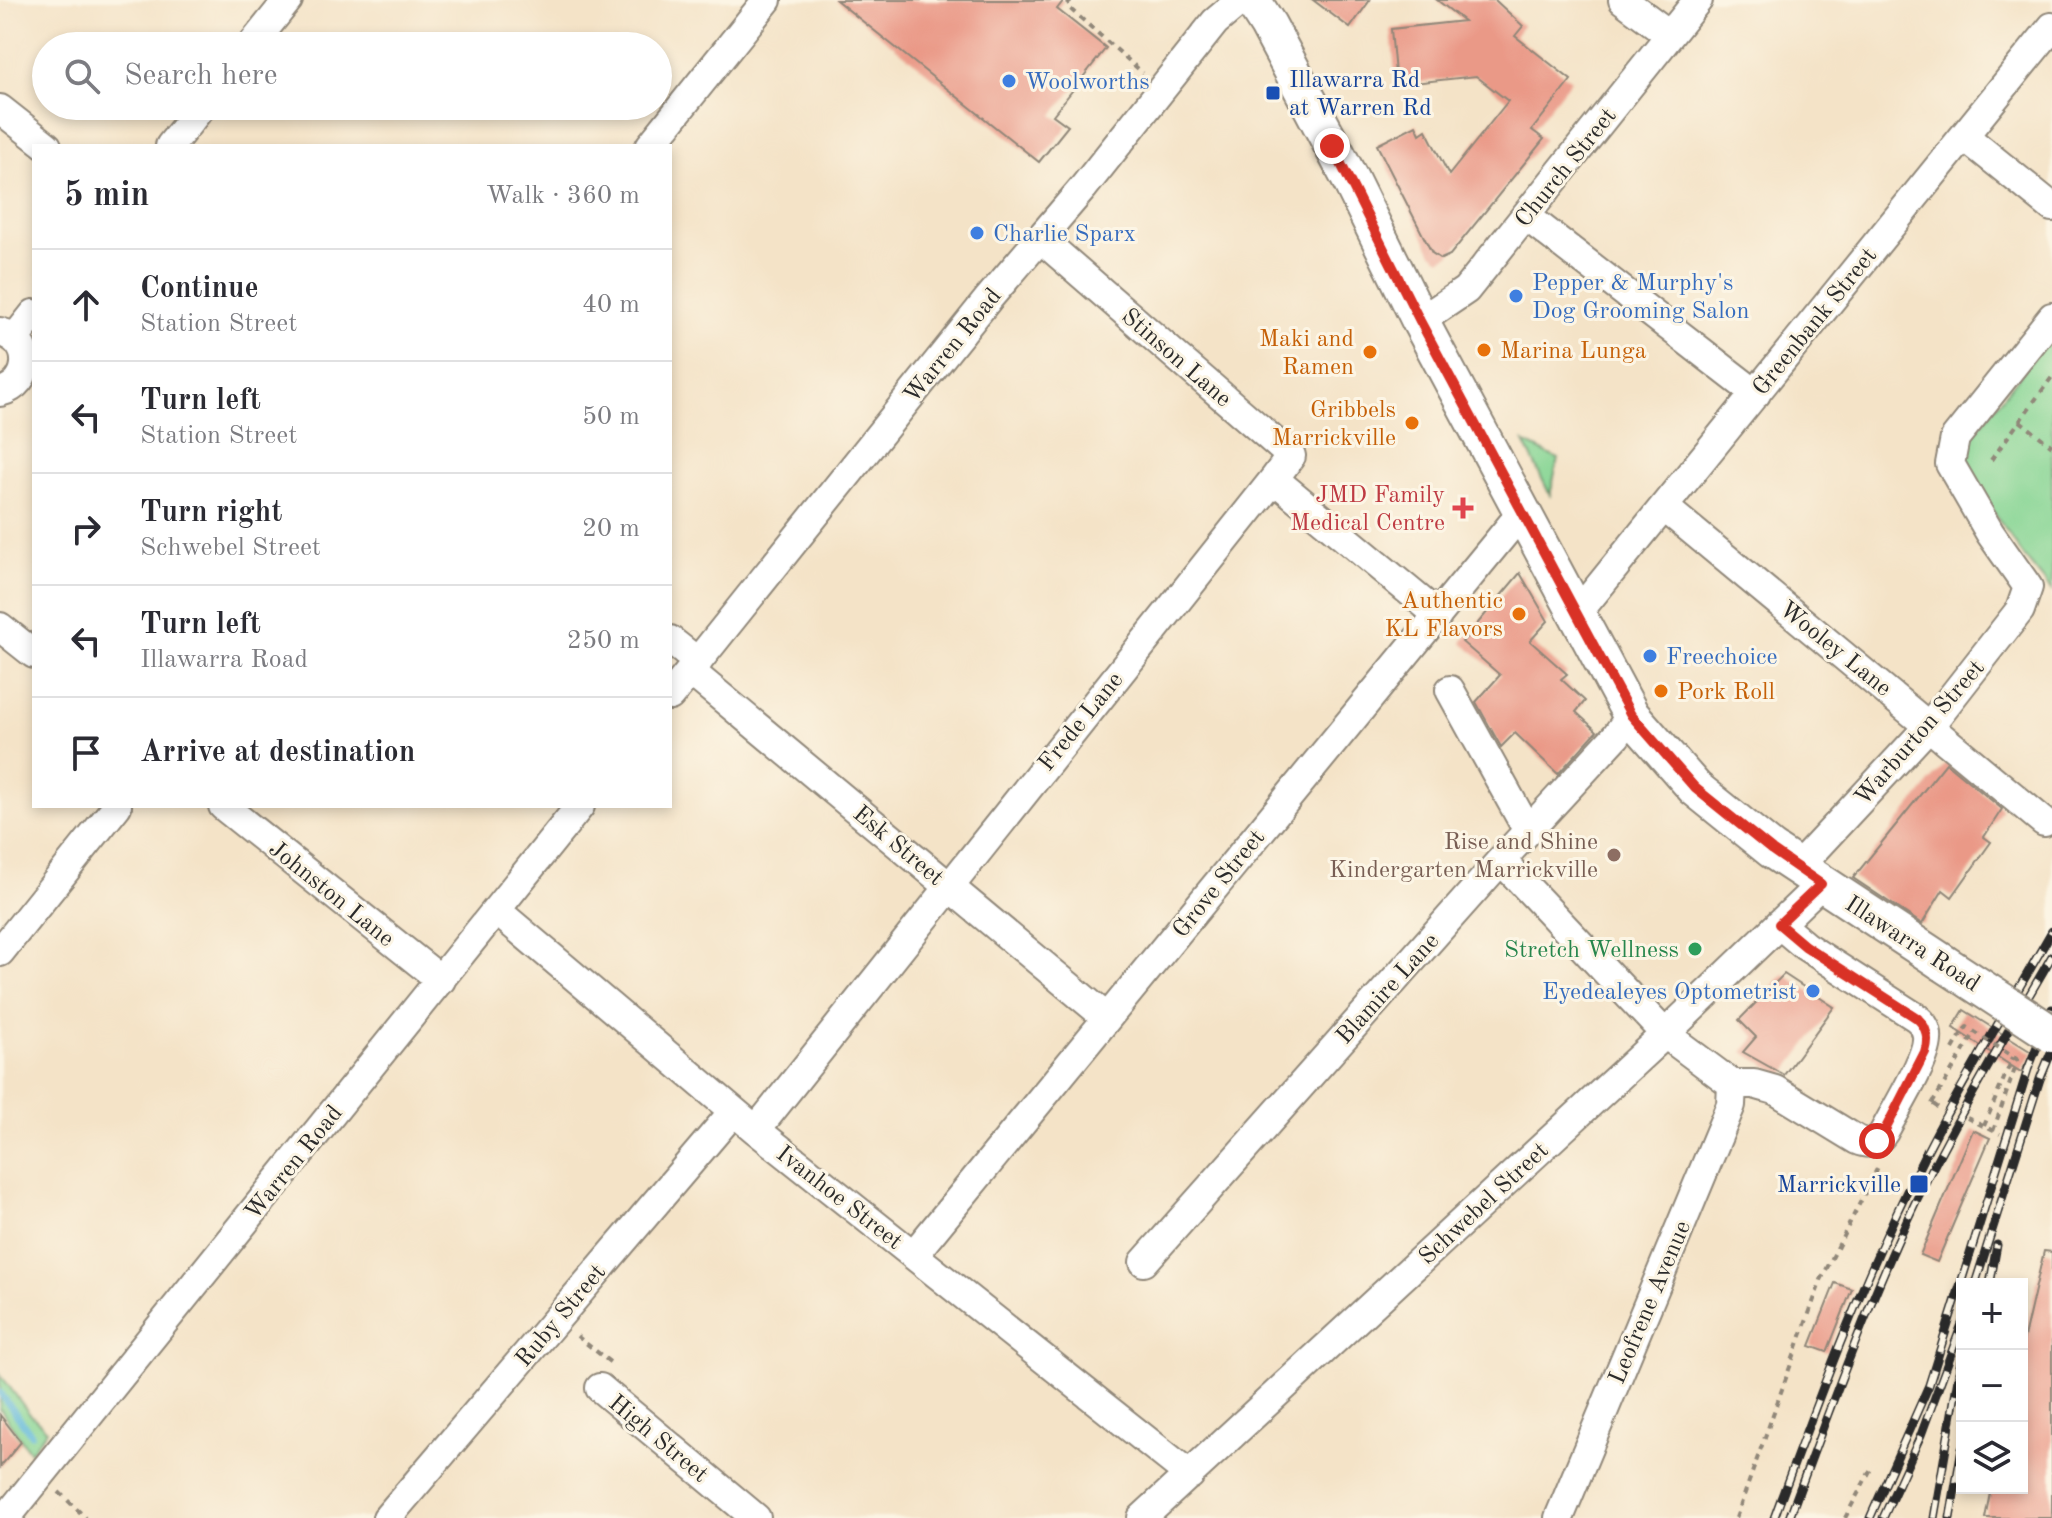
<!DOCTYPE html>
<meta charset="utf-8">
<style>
:root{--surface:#fff;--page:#f7f7f7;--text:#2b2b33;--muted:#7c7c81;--line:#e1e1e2}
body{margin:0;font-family:"Old Standard TT",serif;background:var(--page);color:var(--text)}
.controls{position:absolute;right:24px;bottom:24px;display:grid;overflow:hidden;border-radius:0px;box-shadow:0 4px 12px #0003}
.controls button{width:72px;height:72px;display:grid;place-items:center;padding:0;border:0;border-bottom:2px solid var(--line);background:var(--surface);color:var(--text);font:40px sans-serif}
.stop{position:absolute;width:24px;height:24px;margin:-18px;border:6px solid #d93025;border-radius:50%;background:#fff}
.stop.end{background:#d93025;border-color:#fff;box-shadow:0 2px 8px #0008}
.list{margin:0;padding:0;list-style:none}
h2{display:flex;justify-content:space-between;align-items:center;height:104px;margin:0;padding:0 32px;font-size:34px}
h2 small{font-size:26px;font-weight:400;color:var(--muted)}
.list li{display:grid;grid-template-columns:52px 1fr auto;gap:24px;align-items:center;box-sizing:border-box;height:112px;padding:0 32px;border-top:2px solid var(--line)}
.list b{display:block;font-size:30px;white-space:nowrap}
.list p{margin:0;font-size:26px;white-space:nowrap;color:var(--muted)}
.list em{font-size:26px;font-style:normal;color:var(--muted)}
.icon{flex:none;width:44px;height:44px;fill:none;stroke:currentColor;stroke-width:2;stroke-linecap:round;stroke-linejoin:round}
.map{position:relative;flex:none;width:2052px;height:1518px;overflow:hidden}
.search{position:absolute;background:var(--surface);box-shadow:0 4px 12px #0003;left:32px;top:32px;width:640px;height:88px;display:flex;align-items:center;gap:20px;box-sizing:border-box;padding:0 28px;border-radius:44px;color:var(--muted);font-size:30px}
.panel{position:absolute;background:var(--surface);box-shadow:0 4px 12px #0003;left:32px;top:144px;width:640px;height:664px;border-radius:0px}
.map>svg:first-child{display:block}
.green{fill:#87d594;stroke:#598060;stroke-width:2}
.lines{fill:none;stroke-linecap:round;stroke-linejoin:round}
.stream{stroke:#5bb8d9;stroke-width:7}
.building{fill:#ea9987}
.minor-casing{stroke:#908779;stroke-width:32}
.major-casing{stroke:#908779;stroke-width:40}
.path{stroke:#908779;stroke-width:4;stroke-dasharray:6 6;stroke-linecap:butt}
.minor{stroke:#fff;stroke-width:28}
.major{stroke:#fff;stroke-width:36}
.rail-casing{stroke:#2b2b2b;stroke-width:9}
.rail{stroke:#fcf5e5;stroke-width:6;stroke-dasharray:18;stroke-linecap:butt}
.major-bridge-casing{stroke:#908779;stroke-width:40;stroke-linecap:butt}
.path-bridge{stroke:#908779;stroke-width:4;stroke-dasharray:6 6;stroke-linecap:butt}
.major-bridge{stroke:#fff;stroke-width:36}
.route{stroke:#d93025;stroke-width:10}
.shop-dot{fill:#3f7fe0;stroke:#fcf5e5;stroke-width:3}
.transit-dot{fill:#1a4fb4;stroke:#fcf5e5;stroke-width:3}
.food-dot{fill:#e8710a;stroke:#fcf5e5;stroke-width:3}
.health-dot{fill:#e0444e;stroke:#fcf5e5;stroke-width:3}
.education-dot{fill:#8d6e63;stroke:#fcf5e5;stroke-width:3}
.leisure-dot{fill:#2e9e5b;stroke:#fcf5e5;stroke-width:3}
.labels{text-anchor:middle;stroke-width:6;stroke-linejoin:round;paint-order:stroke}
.transit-label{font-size:24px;fill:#164399;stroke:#fcf5e5;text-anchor:start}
.shop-label{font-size:24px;fill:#366cbe;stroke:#fcf5e5;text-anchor:start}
.street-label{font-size:24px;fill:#2b2b2b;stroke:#fcf5e5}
.food-label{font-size:24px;fill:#c56008;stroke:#fcf5e5;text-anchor:end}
.health-label{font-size:24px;fill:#be3a42;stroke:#fcf5e5;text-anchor:end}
.education-label{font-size:24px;fill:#785e54;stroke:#fcf5e5;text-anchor:end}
.leisure-label{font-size:24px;fill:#27864d;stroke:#fcf5e5;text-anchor:end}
</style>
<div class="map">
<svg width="2052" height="1518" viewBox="0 0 2052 1518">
<rect width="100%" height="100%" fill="#fcf5e5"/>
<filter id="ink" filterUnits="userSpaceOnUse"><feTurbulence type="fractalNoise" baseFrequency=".0125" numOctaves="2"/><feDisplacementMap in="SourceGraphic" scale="16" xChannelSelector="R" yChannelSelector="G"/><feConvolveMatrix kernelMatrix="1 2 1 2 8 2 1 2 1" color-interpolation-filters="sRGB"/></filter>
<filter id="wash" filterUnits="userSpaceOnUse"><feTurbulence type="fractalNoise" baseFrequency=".006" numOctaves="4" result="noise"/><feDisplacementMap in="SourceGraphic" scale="32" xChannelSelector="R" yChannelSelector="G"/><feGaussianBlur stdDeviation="1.8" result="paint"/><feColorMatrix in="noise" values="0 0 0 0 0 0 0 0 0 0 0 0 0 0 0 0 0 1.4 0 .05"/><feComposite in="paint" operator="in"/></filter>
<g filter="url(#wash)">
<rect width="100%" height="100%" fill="#f4e3c7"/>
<path class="green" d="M 2052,334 L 2052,591 L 2025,558 L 1956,457 Z
M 1524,442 L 1558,459 L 1550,495 Z
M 0,1374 L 29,1413 L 47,1430 L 30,1452 L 0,1409 Z"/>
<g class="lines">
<path class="stream" d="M 0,1393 L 31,1434"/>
</g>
<g id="blocks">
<path class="building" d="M 836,0 L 1064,0 L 1057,9 L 1106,48 L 1053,115 L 1068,126 L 1039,162 Z
M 1313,0 L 1370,0 L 1350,28 Z
M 1437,0 L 1495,0 L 1523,26 L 1515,36 L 1571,80 L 1532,130 L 1544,139 L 1450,255 L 1441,259 L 1432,253 L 1377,145 L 1416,125 L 1420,134 L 1426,130 L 1449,175 L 1508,101 L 1476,76 L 1396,85 L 1391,29 L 1464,21 Z
M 1520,573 L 1548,621 L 1530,641 L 1567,674 L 1561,679 L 1585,701 L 1576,712 L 1597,731 L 1558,774 L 1515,733 L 1501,747 L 1476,702 L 1500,675 L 1462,642 Z
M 1946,763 L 2002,809 L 1984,837 L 1991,842 L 1952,897 L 1943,890 L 1922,924 L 1853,878 Z
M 1784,974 L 1834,1007 L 1784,1075 L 1743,1052 L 1756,1037 L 1739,1020 Z
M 1964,1010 L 2033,1053 L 2021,1072 L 1953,1028 Z
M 1973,1130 L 1990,1138 L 1937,1262 L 1920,1255 Z
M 2044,1251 L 2052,1252 L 2052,1518 L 1985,1518 L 1991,1488 L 2022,1488 L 2022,1346 Z
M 1835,1283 L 1852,1289 L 1827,1352 L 1810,1346 Z
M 0,1415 L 21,1442 L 0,1467 Z"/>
</g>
</g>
<g filter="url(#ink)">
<use href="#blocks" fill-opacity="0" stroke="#908779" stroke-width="2"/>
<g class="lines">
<g class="minor-casing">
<path id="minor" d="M 1623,0 L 1670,35
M 251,46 L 288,0
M 0,109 L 47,146
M 1964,136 L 2052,207
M 170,146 L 202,106
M 650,146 L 767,0
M 1526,216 L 1756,394
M 1041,239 L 1291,456 L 1274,479
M 1420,321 L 1466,290 L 1698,0
M 0,332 C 34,340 33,384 0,392
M 15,338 L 34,314
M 1664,507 L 2044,822
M 1576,615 L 2052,27
M 0,627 L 34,654
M 670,640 L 698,662
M 690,671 L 1107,1018
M 1450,690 L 1528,831
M 670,696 L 989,298 L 1083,188 L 1215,22 L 1241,0
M 223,806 L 441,980
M 1501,860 L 1665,1034 L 1732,1084 L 1754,1084 L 1775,1090 L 1857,1140 C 1869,1145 1877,1143 1884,1132 C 1895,1110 1926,1062 1927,1040 C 1928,1031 1924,1024 1917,1018 L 1805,946 L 1779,924
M 1797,868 L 1930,725 L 2020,610 L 2028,587 L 1990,533 L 1950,464 L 1955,438 L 2052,317
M 497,911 L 756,1130 L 1190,1475
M 0,952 L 117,806
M 756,1130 L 1274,479 L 1438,615
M 914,1254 L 1522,512
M 1144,1262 L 1501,860 L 1616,736 L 1631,715
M 600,1388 L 756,1518
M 6,1518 L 580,806
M 387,1518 L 733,1112
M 1142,1518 L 1665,1034 L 1821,884
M 1559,1518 L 1731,1105 L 1732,1084"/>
</g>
<g class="major-casing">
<path id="major" d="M 1252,0 L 1268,25 L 1351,181 L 1420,321 L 1631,715 L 1695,788 L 1772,850 L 1942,962"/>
</g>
<path class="path" d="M 1071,0 L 1067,6 L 1143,73
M 2020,421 L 2052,446
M 1991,460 L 2052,377
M 1991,1042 L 1996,1033
M 1953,1049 L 1964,1030
M 1932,1104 L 1975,1032
M 1933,1104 L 1942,1110
M 1967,1118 L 2000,1134
M 1984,1126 L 2013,1057
M 1993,1131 L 2017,1063
M 577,1336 L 611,1363
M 59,1492 L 86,1518
M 1736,1518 L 1821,1280 L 1879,1165
M 1845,1518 L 1872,1467"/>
<use href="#minor" class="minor"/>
<use href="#major" class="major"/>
<g class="rail-casing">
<path id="rail" d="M 1975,1284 L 2040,1079 L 2052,1050
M 1990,1284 L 1997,1245
M 1774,1518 C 1819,1396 1864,1274 1923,1159 C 1962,1081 2009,1007 2052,931
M 1789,1518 C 1829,1412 1867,1304 1916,1201 C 1957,1117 2005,1037 2052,956
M 1870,1518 L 1929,1385 L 2028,1069 L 2052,1009
M 1883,1518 L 1921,1435 L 1962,1324
M 1934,1518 L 1962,1355
M 1950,1518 L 1962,1448"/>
</g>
<use href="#rail" class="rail"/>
<g class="major-bridge-casing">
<path id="major-bridge" d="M 1942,962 L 2052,1034"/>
</g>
<path class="path-bridge" d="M 1964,1030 L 1967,1027 L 2018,1060 L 2017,1063"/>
<use href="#major-bridge" class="major-bridge"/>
</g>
</g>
<g class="lines" filter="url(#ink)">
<path class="route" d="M 1332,146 L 1420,321 L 1631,715 L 1695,788 L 1772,850 L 1821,884 L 1779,924 L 1805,946 L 1917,1018 C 1928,1028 1929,1039 1925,1052 L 1884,1132 L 1877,1141"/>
</g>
<g class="shop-dot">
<circle cx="1009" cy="81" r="8"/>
<circle cx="977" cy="233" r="8"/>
<circle cx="1516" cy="296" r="8"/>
<circle cx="1650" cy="656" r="8"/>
<circle cx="1813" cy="991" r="8"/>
</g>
<g class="transit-dot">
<rect x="1265" y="85" width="16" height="16" rx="4"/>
<rect x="1909" y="1174" width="20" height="20" rx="4"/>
</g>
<g class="food-dot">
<circle cx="1484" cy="350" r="8"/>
<circle cx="1370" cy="352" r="8"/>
<circle cx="1412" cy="423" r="8"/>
<circle cx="1519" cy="614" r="8"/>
<circle cx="1661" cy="691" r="8"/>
</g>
<path class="health-dot" d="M1459 496h8v8h8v8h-8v8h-8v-8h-8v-8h8z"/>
<circle class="education-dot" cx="1614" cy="855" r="8"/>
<circle class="leisure-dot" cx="1695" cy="949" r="8"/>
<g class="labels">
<g class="transit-label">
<text x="1289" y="87">Illawarra Rd<tspan x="1289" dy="28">at Warren Rd</tspan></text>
<text x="1901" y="1192" text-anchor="end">Marrickville</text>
</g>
<g class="shop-label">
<text x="1025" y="89">Woolworths</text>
<text x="993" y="241">Charlie Sparx</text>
<text x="1532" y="290">Pepper &amp; Murphy's<tspan x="1532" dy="28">Dog Grooming Salon</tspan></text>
<text x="1666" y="664">Freechoice</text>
<text x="1797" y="999" text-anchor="end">Eyedealeyes Optometrist</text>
</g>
<g class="street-label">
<text transform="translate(1565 167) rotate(-51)" y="8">Church Street</text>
<text transform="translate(1814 321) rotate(-51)" y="8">Greenbank Street</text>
<text transform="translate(952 345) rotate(-51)" y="8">Warren Road</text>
<text transform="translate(1177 357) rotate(41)" y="8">Stinson Lane</text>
<text transform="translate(1836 648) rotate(39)" y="8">Wooley Lane</text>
<text transform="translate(1080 721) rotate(-51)" y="8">Frede Lane</text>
<text transform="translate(1919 732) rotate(-49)" y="8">Warburton Street</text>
<text transform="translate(899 845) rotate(40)" y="8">Esk Street</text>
<text transform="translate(1218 883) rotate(-51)" y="8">Grove Street</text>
<text transform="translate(332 893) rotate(39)" y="8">Johnston Lane</text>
<text transform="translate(1913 943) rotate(33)" y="8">Illawarra Road</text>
<text transform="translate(1387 988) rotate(-48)" y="8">Blamire Lane</text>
<text transform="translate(293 1162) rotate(-51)" y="8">Warren Road</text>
<text transform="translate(840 1197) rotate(38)" y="8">Ivanhoe Street</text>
<text transform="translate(1483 1203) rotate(-43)" y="8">Schwebel Street</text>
<text transform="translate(1649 1302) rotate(-67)" y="8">Leofrene Avenue</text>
<text transform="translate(560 1315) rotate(-50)" y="8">Ruby Street</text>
<text transform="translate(659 1438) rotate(40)" y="8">High Street</text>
</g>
<g class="food-label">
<text x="1354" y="346">Maki and<tspan x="1354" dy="28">Ramen</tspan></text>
<text x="1500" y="358" text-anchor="start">Marina Lunga</text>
<text x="1396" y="417">Gribbels<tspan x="1396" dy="28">Marrickville</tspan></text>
<text x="1503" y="608">Authentic<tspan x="1503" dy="28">KL Flavors</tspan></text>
<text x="1677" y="699" text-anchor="start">Pork Roll</text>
</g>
<g class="health-label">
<text x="1445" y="502">JMD Family<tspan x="1445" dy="28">Medical Centre</tspan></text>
</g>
<g class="education-label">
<text x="1598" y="849">Rise and Shine<tspan x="1598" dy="28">Kindergarten Marrickville</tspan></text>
</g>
<g class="leisure-label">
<text x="1679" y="957">Stretch Wellness</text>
</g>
</g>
</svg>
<div class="controls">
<button>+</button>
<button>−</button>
<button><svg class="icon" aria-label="layers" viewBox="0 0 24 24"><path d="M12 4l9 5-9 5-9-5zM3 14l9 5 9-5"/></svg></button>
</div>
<div class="stop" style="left:1877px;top:1141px"></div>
<div class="stop end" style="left:1332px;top:146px"></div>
<div class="search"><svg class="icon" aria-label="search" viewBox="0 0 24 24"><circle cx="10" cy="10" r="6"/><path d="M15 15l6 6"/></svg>Search here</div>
<section class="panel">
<h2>5 min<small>Walk · 360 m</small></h2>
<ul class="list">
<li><svg class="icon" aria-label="ahead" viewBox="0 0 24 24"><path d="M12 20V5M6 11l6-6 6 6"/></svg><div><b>Continue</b><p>Station Street</p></div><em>40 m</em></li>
<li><svg class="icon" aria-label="left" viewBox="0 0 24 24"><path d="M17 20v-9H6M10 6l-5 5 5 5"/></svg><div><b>Turn left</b><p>Station Street</p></div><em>50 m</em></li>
<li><svg class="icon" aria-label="right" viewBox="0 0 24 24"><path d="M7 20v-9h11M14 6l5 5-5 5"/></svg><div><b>Turn right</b><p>Schwebel Street</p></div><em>20 m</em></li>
<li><svg class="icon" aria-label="left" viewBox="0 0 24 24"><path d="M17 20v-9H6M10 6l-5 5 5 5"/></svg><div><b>Turn left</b><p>Illawarra Road</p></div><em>250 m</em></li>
<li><svg class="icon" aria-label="arrive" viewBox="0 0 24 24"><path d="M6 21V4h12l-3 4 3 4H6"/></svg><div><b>Arrive at destination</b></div></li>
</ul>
</section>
</div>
